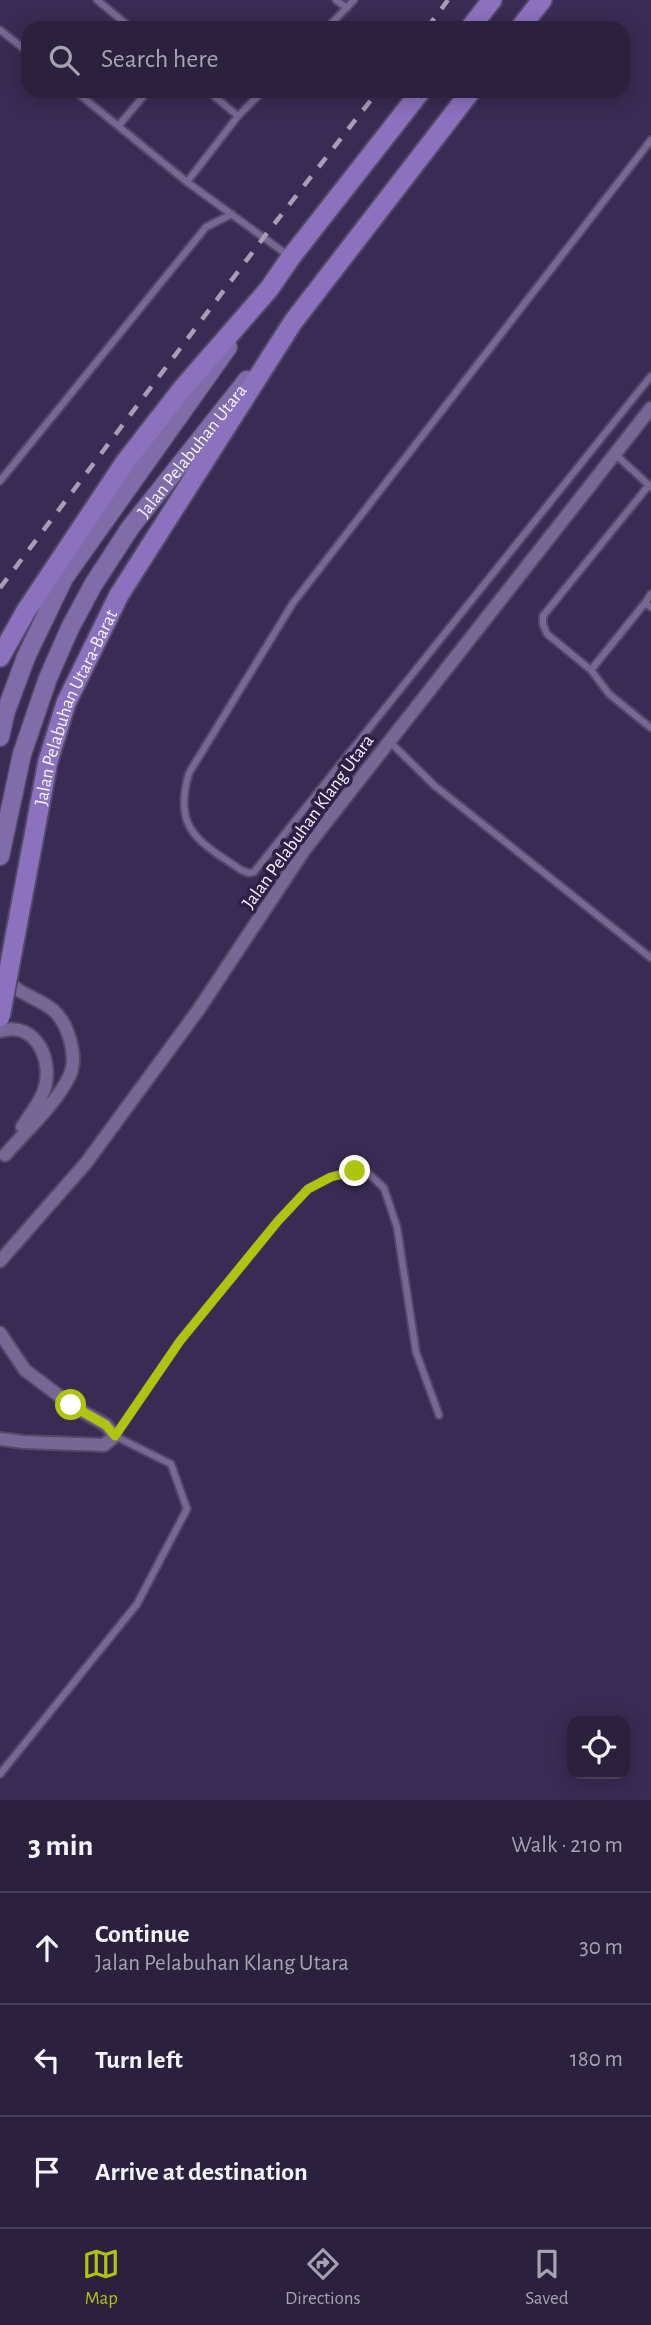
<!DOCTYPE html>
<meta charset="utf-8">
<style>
:root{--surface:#2b203e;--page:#372d49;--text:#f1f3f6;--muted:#a6a3b0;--line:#473e58;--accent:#adc60d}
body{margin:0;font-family:"Alegreya Sans",sans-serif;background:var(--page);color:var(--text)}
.controls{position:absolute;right:21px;bottom:21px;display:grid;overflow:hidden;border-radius:14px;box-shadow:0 4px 18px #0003}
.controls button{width:63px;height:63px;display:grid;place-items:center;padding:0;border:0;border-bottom:2px solid var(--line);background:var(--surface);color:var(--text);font:35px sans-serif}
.stop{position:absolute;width:21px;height:21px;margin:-16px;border:5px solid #adc60d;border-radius:50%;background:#fff}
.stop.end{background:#adc60d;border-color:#fff;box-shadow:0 2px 7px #0008}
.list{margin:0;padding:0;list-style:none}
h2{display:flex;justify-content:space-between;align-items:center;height:91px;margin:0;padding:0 28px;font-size:30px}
h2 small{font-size:23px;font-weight:400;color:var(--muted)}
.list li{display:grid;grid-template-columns:46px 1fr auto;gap:21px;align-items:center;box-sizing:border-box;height:112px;padding:0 28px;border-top:2px solid var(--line)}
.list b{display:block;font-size:26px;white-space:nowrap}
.list p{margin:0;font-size:23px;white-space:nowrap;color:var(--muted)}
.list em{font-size:23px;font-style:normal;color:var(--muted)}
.icon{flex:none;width:38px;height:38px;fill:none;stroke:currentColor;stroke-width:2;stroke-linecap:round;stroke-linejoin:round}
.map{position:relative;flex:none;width:651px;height:1800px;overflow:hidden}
.search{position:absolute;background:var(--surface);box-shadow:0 4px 18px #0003;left:21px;right:21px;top:21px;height:77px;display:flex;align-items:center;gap:18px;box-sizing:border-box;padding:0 24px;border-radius:21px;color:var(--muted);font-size:26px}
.sheet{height:427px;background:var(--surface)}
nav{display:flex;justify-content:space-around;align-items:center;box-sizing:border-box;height:98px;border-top:2px solid var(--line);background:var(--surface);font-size:19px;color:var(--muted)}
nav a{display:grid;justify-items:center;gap:4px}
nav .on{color:var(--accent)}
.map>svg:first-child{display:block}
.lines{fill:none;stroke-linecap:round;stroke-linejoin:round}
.service-casing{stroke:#534867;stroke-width:10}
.minor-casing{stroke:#534867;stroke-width:16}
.secondary-casing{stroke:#534867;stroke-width:21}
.primary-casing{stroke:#534867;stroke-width:23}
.service{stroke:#766895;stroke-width:6}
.minor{stroke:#766895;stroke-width:12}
.secondary{stroke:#816caa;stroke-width:18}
.primary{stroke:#8c71bf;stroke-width:19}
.rail{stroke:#a59eb4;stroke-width:4.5;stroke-dasharray:12 12;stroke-linecap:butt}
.primary-bridge-casing{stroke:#534867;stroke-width:23;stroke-linecap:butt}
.primary-bridge{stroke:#8c71bf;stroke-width:19}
.route{stroke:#adc60d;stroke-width:9}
.labels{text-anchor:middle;stroke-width:7;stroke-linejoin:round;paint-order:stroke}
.street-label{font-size:19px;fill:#f4f2fc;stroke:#2f2048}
</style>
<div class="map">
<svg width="651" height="1800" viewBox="0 0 651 1800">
<rect width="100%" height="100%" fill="#392b53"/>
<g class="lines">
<g class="service-casing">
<path id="service" d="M 97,0 L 131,28
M 336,0 L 347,8
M 327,28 L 354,0
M 0,30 L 28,52
M 75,91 L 187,182 L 289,256
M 208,91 L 238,116
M 118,126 L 148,91
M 651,140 L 293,603 L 189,773 C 172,830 200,842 241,870 L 249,873 L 254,872 L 651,376
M 187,182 L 238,116 L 263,91
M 615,454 L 651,487
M 0,481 L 206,227 L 232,214
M 649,485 L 543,616 L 543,624 L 547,634 L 591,670 L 609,694 L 651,728
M 651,594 L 645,603 L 651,607
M 591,670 L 645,603
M 390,742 L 435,786 L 651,958
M 0,1774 L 137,1604 L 187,1509 L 171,1464 L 115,1436 L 180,1341 L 278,1221 L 308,1189 L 331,1177 L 355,1171 L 368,1173 L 384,1188 L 397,1227 L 416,1352 L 439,1415"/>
</g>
<g class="minor-casing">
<path id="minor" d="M 0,1031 C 37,1020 55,1063 43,1093 C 38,1105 29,1116 22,1127
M 5,1155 C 25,1132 57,1103 70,1075 C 78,1056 68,1023 53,1010 C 38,997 16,995 5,976
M 0,1261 L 86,1163 L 199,1009 L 305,849 L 651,408
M 0,1333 L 25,1370 L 71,1405 L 106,1425 L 115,1436 L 104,1445 L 24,1442 L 0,1439"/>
</g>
<g class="secondary-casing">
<g id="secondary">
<path d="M 0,737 L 6,711 L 26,657 L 64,578 L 228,347"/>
<path id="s1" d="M 0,856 L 22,754 L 48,678 L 70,628 L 93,585 L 130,528 L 247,380"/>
</g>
</g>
<g class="primary-casing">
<path id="primary" d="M 470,28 L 492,0
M 520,28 L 542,0
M 119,595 L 293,322 L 471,91
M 0,657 L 26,611 L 126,461 L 182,389 L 269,289 L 291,257 L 421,91"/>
</g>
<use href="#service" class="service"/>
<use href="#minor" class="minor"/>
<use href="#secondary" class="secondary"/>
<use href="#primary" class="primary"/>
<path class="rail" d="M 427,28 L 448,0
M 0,588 L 264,237 L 378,91"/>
<g class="primary-bridge-casing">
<g id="primary-bridge">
<path id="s2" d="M 0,1017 L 48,761 L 66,703 L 119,595"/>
</g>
</g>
<use href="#primary-bridge" class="primary-bridge"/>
</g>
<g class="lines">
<path class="route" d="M 71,1405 L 106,1425 L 115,1436 L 180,1341 L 278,1221 L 308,1189 L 331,1177 L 355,1171"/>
</g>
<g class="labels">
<g class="street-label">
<text dy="7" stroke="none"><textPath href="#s1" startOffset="455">Jalan Pelabuhan Utara</textPath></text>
<text dy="7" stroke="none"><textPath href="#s2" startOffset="320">Jalan Pelabuhan Utara-Barat</textPath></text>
<text transform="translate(307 821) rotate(-54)" y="7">Jalan Pelabuhan Klang Utara</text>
</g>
</g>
</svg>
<div class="controls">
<button><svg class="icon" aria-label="locate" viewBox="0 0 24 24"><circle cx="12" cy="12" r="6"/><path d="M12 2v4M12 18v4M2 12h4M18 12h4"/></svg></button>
</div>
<div class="stop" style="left:71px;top:1405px"></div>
<div class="stop end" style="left:355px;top:1171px"></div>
<div class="search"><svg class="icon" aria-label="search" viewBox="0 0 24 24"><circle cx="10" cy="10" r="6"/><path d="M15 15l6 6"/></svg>Search here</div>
</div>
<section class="sheet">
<h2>3 min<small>Walk · 210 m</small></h2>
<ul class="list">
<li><svg class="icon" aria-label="ahead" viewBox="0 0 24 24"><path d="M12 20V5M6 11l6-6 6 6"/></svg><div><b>Continue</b><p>Jalan Pelabuhan Klang Utara</p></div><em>30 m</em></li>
<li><svg class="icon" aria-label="left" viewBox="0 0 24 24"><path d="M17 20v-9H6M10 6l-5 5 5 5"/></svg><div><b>Turn left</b></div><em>180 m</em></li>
<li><svg class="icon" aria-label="arrive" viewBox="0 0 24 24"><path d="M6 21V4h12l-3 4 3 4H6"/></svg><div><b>Arrive at destination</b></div></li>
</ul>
</section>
<nav>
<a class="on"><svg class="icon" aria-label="map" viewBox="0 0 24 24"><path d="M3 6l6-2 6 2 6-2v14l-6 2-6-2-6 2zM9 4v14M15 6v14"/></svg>Map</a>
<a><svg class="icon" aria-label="directions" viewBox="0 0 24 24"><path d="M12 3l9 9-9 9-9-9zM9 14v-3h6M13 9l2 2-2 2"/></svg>Directions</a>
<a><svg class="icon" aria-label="saved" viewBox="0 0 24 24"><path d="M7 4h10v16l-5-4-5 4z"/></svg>Saved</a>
</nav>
